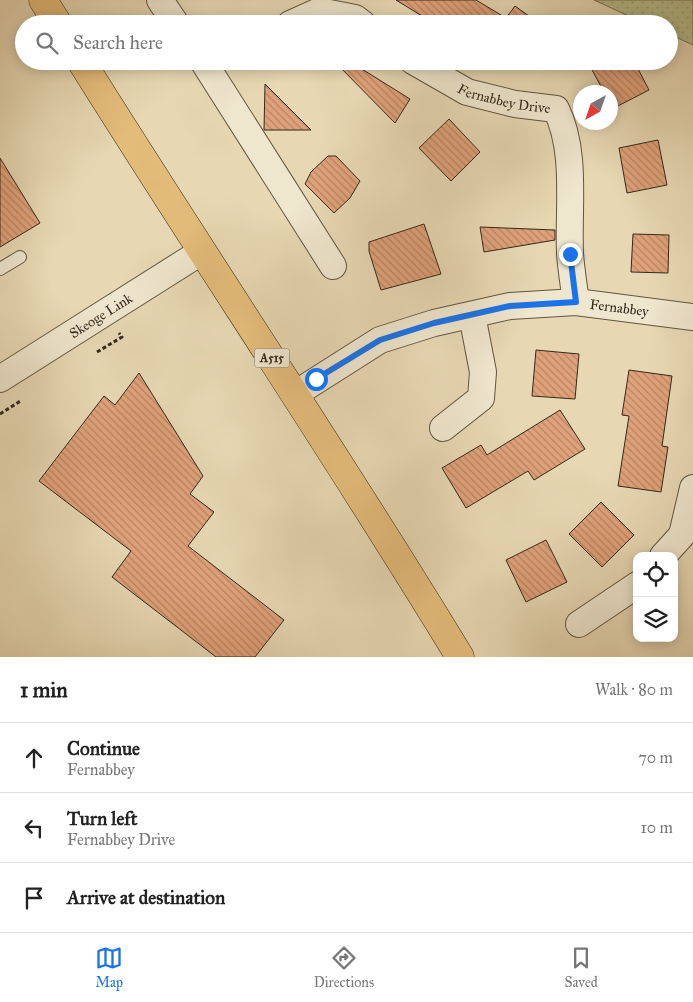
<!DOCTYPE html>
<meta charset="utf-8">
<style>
:root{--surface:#fff;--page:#f2f2f2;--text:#222;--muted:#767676;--line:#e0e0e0;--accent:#1a73e8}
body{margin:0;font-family:"IM FELL Great Primer",serif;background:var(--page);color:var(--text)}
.controls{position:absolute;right:15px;bottom:15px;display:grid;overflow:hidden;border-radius:10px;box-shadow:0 2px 12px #0003}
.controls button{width:45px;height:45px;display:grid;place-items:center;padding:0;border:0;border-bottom:1px solid var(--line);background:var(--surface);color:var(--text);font:25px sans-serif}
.compass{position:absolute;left:573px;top:85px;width:45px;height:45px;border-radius:50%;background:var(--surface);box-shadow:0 2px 12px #0003;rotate:220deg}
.stop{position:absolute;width:15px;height:15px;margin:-11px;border:4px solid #1a73e8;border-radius:50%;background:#fff}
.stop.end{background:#1a73e8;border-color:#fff;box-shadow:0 1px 5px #0008}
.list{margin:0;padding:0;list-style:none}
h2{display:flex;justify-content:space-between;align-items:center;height:65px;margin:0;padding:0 20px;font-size:21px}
h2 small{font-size:16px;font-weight:400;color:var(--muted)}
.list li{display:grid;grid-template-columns:32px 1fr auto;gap:15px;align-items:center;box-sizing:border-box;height:70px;padding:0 20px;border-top:1px solid var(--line)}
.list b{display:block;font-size:19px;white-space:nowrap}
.list p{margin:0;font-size:16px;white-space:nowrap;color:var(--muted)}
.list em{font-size:16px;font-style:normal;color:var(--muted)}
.icon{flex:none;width:28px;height:28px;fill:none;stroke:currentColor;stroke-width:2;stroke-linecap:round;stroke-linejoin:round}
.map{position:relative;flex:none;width:693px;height:657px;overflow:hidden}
.search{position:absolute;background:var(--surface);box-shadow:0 2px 12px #0003;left:15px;right:15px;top:15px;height:55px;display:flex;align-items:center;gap:12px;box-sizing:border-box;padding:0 18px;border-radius:28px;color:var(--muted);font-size:19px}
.sheet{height:275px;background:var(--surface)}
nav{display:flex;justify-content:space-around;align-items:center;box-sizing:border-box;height:70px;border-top:1px solid var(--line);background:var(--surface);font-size:14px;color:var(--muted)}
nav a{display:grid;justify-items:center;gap:2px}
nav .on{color:var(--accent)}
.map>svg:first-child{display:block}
.grass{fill:url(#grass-dots);stroke:#747454}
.building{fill:url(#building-back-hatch);stroke:#33291d}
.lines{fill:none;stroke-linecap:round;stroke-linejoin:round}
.lane-casing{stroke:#605542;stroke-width:14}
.street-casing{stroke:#605542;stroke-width:28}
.highway-casing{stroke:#33291d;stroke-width:29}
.path{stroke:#33291d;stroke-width:3;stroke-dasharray:4 2.5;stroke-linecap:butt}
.lane{stroke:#efe6ce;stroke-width:12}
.street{stroke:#efe6ce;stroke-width:26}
.highway{stroke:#e4bc7a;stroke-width:28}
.route{stroke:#1a73e8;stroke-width:6}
.labels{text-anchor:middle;stroke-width:4.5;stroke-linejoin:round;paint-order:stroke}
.shield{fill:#efe6ce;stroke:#6b6252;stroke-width:1}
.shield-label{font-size:12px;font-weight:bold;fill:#33291d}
.street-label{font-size:14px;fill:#33291d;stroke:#efe6ce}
</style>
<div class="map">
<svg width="693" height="657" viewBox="0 0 693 657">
<defs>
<pattern id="grass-dots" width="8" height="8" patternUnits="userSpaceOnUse" patternTransform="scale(1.25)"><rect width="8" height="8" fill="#b6be8c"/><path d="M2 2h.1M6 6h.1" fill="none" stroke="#9da378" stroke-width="1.8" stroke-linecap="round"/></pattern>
<pattern id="building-back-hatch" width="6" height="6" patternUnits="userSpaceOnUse" patternTransform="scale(1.25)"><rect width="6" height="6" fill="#e0a27a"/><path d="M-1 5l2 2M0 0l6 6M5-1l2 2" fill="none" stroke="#b68463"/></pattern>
</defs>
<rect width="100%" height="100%" fill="#e7d8b3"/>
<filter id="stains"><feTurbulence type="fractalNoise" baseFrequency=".004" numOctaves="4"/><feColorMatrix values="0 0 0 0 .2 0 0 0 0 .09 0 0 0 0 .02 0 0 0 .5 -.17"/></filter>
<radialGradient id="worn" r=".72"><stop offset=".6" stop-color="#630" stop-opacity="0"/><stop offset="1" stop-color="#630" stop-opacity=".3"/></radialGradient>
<path class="grass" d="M 594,0 L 693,0 L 693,45 L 669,34 L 669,24 L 646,24 Z"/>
<path class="building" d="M 396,0 L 476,0 L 506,18 L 515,6 L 540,24 L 435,24 Z
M 349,61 L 410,99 L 395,123 L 335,62 Z
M 604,61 L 634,61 L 649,90 L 612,109 L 610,92 L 604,92 L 591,68 Z
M 265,84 L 311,130 L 264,130 Z
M 449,119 L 480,152 L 451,181 L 419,148 Z
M 658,140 L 667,185 L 627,193 L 619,148 Z
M 328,156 L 336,156 L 360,181 L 350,198 L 334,213 L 305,184 L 311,172 Z
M 0,158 L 40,223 L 0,247 Z
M 424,224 L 441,274 L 381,290 L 369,251 L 369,242 Z
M 480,227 L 555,230 L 555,240 L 484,252 Z
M 633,234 L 669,235 L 668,273 L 631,272 Z
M 536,350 L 579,354 L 575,399 L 532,396 Z
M 629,370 L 672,376 L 662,446 L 668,447 L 661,492 L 618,486 L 629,416 L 622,415 Z
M 139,373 L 203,476 L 190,494 L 214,512 L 188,546 L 284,620 L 255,657 L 216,657 L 112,577 L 131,551 L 39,481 L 104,396 L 115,405 Z
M 560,410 L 585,449 L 534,480 L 528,471 L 466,508 L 442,468 L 481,445 L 487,455 Z
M 601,502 L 634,535 L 602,567 L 569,534 Z
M 546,540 L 567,582 L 526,602 L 506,560 Z"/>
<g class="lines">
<g class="lane-casing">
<path id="lane" d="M 0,269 L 20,257"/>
</g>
<g class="street-casing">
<g id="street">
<path d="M 160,0 L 176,24"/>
<path d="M 290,24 L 319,11 L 355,18 L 363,24"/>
<path d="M 203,61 L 333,266"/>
<path id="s1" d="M 413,61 L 467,92 L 515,104 L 556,109 C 577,151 568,207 570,253 C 571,269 574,286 576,302"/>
<path id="s2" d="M 0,379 L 201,252"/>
<path id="s3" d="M 295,394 L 380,340 L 434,323 L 510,306 L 576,302 L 693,317"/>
<path d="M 443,428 L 481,398 L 483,372 L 472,315"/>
<path d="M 663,556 L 682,535 L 693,488"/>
<path d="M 579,624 L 637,585"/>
</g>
</g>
<g class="highway-casing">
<path id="highway" d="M 43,0 L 58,24
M 81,61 C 206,261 338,456 460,657"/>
</g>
<path class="path" d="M 97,352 L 122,337 L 119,333
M 0,414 L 22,400"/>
<use href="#lane" class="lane"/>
<use href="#street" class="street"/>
<use href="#highway" class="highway"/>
</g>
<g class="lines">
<path class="route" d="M 316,379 L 380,340 L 434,323 L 510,306 L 576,302 L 570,254"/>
</g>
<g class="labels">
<rect class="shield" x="254.5" y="348.5" width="35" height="19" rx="4"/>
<g class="shield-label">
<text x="272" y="362">A515</text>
</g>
<g class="street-label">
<text dy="5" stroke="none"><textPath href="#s1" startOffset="100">Fernabbey Drive</textPath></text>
<text dy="5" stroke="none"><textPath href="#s3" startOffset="345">Fernabbey</textPath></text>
<text dy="5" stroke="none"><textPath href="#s2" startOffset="119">Skeoge Link</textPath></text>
</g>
</g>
<rect width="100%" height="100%" filter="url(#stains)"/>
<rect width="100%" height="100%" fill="url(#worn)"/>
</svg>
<div class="controls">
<button><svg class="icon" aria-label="locate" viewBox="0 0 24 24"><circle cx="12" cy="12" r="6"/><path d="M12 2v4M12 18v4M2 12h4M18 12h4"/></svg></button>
<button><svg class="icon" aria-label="layers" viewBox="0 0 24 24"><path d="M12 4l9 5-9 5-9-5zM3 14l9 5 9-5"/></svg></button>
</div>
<svg class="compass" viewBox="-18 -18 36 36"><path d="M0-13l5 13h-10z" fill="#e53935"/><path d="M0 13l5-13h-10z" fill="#767676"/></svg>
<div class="stop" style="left:316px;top:379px"></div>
<div class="stop end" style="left:570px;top:254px"></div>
<div class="search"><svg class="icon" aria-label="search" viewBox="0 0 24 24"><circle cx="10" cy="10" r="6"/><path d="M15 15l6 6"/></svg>Search here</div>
</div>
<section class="sheet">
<h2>1 min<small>Walk · 80 m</small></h2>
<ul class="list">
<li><svg class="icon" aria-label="ahead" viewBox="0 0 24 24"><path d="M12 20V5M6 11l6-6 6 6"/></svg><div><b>Continue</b><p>Fernabbey</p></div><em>70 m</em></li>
<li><svg class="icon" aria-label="left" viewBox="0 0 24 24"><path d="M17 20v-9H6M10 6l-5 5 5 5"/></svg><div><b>Turn left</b><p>Fernabbey Drive</p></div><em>10 m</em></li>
<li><svg class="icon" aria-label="arrive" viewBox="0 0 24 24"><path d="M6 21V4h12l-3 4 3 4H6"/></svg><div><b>Arrive at destination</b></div></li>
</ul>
</section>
<nav>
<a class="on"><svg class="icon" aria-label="map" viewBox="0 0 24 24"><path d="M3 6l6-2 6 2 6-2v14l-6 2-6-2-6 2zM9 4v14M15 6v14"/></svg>Map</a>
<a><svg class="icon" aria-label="directions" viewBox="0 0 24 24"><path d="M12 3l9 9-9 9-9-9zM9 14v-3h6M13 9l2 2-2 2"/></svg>Directions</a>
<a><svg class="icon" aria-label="saved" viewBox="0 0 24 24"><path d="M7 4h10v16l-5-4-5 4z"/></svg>Saved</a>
</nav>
